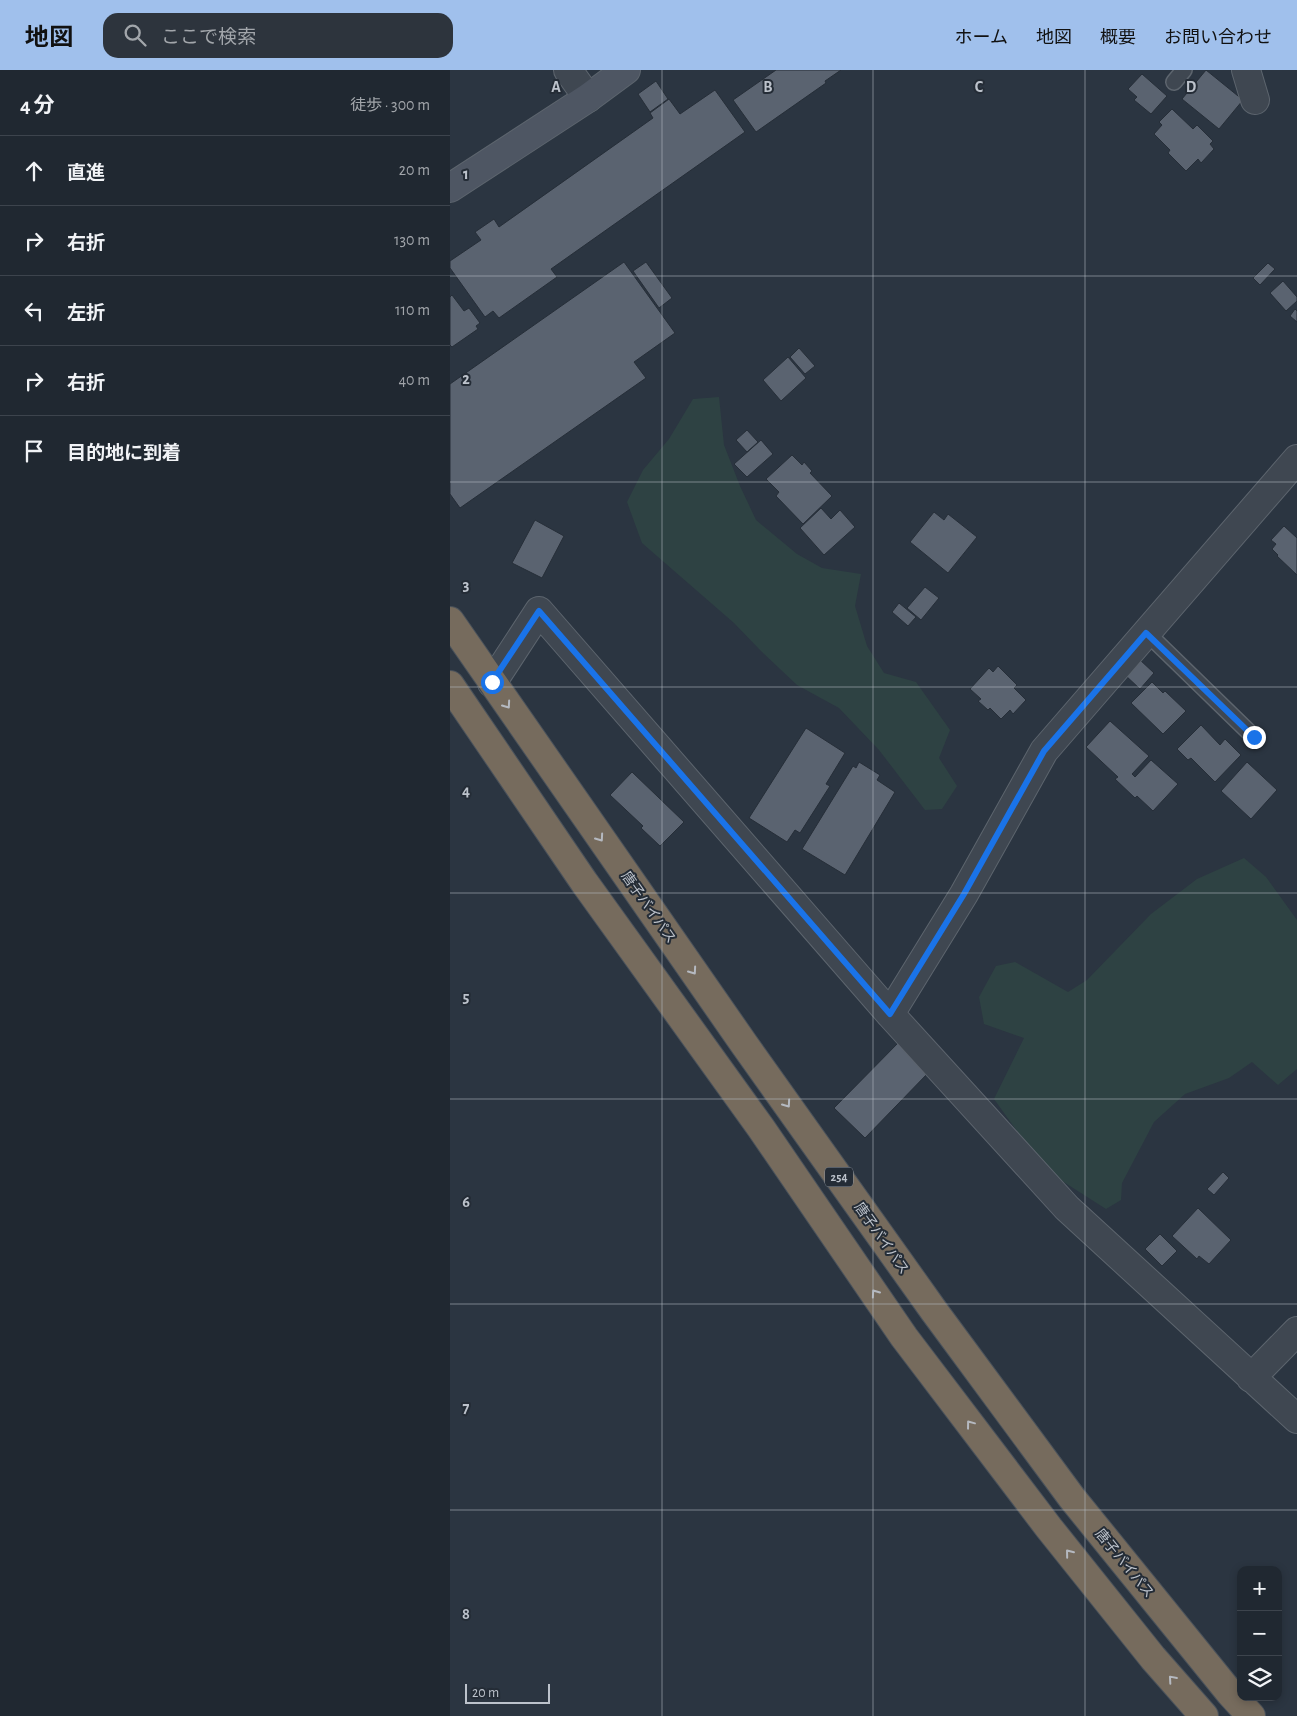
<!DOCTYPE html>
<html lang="ja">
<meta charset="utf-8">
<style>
:root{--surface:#202831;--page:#2d343d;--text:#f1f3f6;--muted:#a2a6ab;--line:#3d444d;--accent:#a0c0ec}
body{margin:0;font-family:"Alegreya Sans","Noto Sans JP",sans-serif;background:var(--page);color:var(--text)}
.controls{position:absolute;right:15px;bottom:15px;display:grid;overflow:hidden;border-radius:10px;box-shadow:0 2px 8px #0003}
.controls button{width:45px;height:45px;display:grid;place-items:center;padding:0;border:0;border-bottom:1px solid var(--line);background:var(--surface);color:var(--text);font:25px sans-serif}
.scale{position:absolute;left:15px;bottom:12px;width:85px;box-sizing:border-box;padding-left:5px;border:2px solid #bcc2cb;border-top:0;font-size:14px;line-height:18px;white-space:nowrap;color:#bcc2cb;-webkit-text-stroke:4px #242c36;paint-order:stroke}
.stop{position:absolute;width:15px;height:15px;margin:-11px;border:4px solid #1a73e8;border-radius:50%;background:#fff}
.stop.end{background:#1a73e8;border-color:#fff;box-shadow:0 1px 5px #0008}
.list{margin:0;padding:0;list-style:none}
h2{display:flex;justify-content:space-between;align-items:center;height:65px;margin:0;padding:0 20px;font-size:21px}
h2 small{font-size:16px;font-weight:400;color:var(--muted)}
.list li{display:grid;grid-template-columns:32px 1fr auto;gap:15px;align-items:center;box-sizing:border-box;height:70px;padding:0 20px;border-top:1px solid var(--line)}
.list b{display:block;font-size:19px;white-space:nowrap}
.list em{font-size:16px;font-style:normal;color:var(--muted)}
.icon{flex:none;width:28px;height:28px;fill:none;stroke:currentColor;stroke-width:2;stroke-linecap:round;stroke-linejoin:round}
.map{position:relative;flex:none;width:847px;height:1646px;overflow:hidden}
header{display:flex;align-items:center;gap:30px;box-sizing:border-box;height:70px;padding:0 25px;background:var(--accent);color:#111}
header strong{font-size:24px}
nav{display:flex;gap:28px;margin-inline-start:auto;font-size:18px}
.search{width:350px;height:45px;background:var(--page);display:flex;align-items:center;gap:12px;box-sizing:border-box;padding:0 18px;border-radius:15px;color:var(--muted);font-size:19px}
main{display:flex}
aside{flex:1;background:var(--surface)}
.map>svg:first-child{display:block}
.green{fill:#2e4243}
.building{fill:#5a6370;stroke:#262e38}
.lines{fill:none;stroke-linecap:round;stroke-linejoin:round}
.lane-casing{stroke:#5d656e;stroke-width:18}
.street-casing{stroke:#5d656e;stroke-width:30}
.secondary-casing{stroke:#5d656e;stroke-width:30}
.highway-casing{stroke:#4a525b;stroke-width:30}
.lane{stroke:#3f4751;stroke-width:15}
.street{stroke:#3f4751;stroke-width:28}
.secondary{stroke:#4e5663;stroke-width:28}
.highway{stroke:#766b5d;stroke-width:28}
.oneway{stroke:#b5b9c0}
.route{stroke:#1a73e8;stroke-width:6}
.grid{fill:none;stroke:#bcc2cb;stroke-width:1;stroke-opacity:0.55}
.labels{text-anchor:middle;stroke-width:4;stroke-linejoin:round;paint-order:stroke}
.shield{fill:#242c36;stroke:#8e959e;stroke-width:1}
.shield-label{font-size:12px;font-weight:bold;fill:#bcc2cb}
.street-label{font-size:14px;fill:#bcc2cb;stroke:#242c36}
.grid-label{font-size:16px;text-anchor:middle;font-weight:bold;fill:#bcc2cb;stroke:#242c36;stroke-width:4;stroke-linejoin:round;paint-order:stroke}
</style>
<header>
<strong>地図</strong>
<div class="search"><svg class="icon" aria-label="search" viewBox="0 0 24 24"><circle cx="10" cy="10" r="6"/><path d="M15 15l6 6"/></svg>ここで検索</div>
<nav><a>ホーム</a><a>地図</a><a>概要</a><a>お問い合わせ</a></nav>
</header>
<main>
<aside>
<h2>4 分<small>徒歩 · 300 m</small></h2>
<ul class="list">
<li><svg class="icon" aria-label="ahead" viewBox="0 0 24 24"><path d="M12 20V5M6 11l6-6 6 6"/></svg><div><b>直進</b></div><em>20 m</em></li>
<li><svg class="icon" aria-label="right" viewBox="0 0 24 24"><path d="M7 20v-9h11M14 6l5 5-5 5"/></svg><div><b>右折</b></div><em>130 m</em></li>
<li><svg class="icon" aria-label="left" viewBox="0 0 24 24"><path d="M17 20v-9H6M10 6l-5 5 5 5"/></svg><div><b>左折</b></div><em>110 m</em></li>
<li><svg class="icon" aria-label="right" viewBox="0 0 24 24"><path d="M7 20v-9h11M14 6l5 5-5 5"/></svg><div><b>右折</b></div><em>40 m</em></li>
<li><svg class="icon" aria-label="arrive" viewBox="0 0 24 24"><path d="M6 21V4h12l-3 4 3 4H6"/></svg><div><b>目的地に到着</b></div></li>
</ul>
</aside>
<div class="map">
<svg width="847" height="1646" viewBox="0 0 847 1646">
<rect width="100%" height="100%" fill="#2b3541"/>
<path class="green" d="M 269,327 L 274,375 L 290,416 L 306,450 L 347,484 L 372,498 L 411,504 L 405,536 L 417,576 L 434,603 L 466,612 L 500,660 L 489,688 L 507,716 L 492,739 L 475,740 L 429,680 L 389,638 L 347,615 L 311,581 L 284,553 L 192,473 L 177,432 L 193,400 L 219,369 L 243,329 Z
M 794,788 L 816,807 L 847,850 L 847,999 L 828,1015 L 802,992 L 779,1008 L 735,1024 L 704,1052 L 672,1113 L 671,1130 L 656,1139 L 609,1109 L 572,1068 L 544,1029 L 574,968 L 534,954 L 529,927 L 546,896 L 565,892 L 618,922 L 637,910 L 701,844 L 747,809 Z"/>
<path class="building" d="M 326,0 L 391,0 L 375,11 L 376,13 L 306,62 L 283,30 Z
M 756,0 L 793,30 L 769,59 L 732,29 Z
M 692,4 L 717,26 L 701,44 L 684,30 L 687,27 L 678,19 Z
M 206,11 L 218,29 L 200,42 L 188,24 Z
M 265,20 L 295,62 L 101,199 L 107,207 L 49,248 L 43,241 L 35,247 L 0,198 L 0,191 L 31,170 L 25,162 L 44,149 L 49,157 L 203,48 L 200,43 L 219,29 L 230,44 Z
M 722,39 L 743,59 L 747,55 L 763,71 L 760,74 L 764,79 L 751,93 L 748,89 L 736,101 L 718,83 L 720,80 L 704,64 L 712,55 L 709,52 Z
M 174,192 L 225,263 L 184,292 L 196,308 L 10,438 L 0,424 L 0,314 Z
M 196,192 L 222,228 L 209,238 L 183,201 Z
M 818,193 L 825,199 L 810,215 L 803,208 Z
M 833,211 L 847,227 L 847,231 L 836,241 L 820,223 Z
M 2,225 L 14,241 L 19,238 L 30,253 L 26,256 L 28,259 L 2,277 L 0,275 L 0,227 Z
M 845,239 L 847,241 L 847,252 L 840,246 Z
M 349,278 L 365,296 L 355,304 L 340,287 Z
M 338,287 L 356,308 L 331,331 L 313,310 Z
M 297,360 L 308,372 L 297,382 L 286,370 Z
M 311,370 L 323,384 L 297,407 L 284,394 Z
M 342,385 L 352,395 L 354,392 L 362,401 L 360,403 L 382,426 L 353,454 L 326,426 L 329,422 L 316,409 Z
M 371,438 L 381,449 L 390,440 L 405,457 L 374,485 L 350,458 Z
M 484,442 L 494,450 L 498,444 L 527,467 L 498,503 L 460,472 Z
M 85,450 L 114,466 L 92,508 L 62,493 Z
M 834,456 L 847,468 L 847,505 L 827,486 L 828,485 L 822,479 L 826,474 L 821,470 Z
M 475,517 L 489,528 L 471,550 L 457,538 Z
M 449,533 L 466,547 L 458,556 L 442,542 Z
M 689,589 L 704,603 L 690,619 L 674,604 Z
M 548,596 L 567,615 L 564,618 L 576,630 L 563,644 L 560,640 L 551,649 L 540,638 L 538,640 L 528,631 L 531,629 L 520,619 L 539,598 L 543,602 Z
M 702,612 L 713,623 L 715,621 L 736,641 L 713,664 L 681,633 Z
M 660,651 L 699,686 L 682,704 L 685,707 L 701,690 L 728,714 L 703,741 L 687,726 L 685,728 L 665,709 L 668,707 L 636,677 Z
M 751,655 L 770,675 L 775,669 L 791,685 L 765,712 L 741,688 L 738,690 L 727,679 Z
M 356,658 L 395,683 L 376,714 L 380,716 L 350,763 L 345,760 L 337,772 L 299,748 Z
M 409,692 L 430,705 L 427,710 L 445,722 L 395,805 L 352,779 L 403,696 L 406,698 Z
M 797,692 L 827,720 L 801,749 L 771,721 Z
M 182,702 L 234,752 L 210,776 L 191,758 L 193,756 L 160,725 Z
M 449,972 L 479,1002 L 415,1068 L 384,1038 Z
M 773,1102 L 779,1108 L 764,1125 L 757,1119 Z
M 748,1138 L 781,1170 L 759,1194 L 749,1186 L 747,1189 L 722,1166 Z
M 710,1164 L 727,1181 L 712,1196 L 695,1179 Z"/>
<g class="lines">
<g class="lane-casing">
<path id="lane" d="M 724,12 L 734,0
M 697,563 L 804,667"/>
</g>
<g class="street-casing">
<path id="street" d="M 118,0 L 138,28
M 796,0 L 805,30
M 42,613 L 89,541 L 440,944 L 617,1138 L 847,1349
M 440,944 L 514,824 L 594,681 L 847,389
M 801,1308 L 847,1261"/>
</g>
<g class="secondary-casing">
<path id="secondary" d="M 0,118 L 138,28 L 176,0"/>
</g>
<g class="highway-casing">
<path id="highway" d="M 0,551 L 294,974 L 484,1241 L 622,1428 L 780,1623 L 801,1646
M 0,615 L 134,812 L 311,1058 L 454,1267 L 599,1458 L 703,1588 L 754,1646"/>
</g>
<use href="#lane" class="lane"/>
<use href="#street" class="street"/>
<use href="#secondary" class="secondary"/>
<use href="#highway" class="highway"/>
</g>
<defs><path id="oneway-chevron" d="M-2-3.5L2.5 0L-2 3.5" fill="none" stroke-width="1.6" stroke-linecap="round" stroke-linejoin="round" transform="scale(1.25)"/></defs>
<g class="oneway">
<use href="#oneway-chevron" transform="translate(57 635) rotate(55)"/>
<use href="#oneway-chevron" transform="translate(150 768) rotate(55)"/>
<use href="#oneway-chevron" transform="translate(243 901) rotate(55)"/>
<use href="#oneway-chevron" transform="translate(337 1034) rotate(55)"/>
<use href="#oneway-chevron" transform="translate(425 1223) rotate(-125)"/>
<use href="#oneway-chevron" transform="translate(520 1354) rotate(-127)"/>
<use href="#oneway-chevron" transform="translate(619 1483) rotate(-129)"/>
<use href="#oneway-chevron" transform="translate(722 1609) rotate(-131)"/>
</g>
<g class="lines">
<path class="route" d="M 42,612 L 89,541 L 440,944 L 514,824 L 594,681 L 696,563 L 804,667"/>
</g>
<path class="grid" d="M 212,0 L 212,1646M 423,0 L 423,1646M 635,0 L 635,1646M 0,206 L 847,206M 0,412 L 847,412M 0,617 L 847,617M 0,823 L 847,823M 0,1029 L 847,1029M 0,1234 L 847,1234M 0,1440 L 847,1440"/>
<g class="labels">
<rect class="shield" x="375" y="1097.5" width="28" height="19" rx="4"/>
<g class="shield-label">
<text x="389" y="1111">254</text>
</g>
<g class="street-label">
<text transform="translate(199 837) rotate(55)" y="5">唐子バイパス</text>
<text transform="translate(432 1168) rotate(55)" y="5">唐子バイパス</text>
<text transform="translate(675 1493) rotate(51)" y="5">唐子バイパス</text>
</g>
</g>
<g class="grid-label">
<text x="106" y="22">A</text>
<text x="318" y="22">B</text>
<text x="529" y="22">C</text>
<text x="741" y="22">D</text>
<text x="16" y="109">1</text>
<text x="16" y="314">2</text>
<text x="16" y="520">3</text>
<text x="16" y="726">4</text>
<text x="16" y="932">5</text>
<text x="16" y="1137">6</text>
<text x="16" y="1343">7</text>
<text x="16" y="1549">8</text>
</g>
</svg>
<div class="controls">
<button>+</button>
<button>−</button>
<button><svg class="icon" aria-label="layers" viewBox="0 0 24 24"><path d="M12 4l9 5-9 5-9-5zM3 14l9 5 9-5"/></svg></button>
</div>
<div class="scale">20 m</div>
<div class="stop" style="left:42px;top:612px"></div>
<div class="stop end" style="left:804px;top:667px"></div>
</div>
</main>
